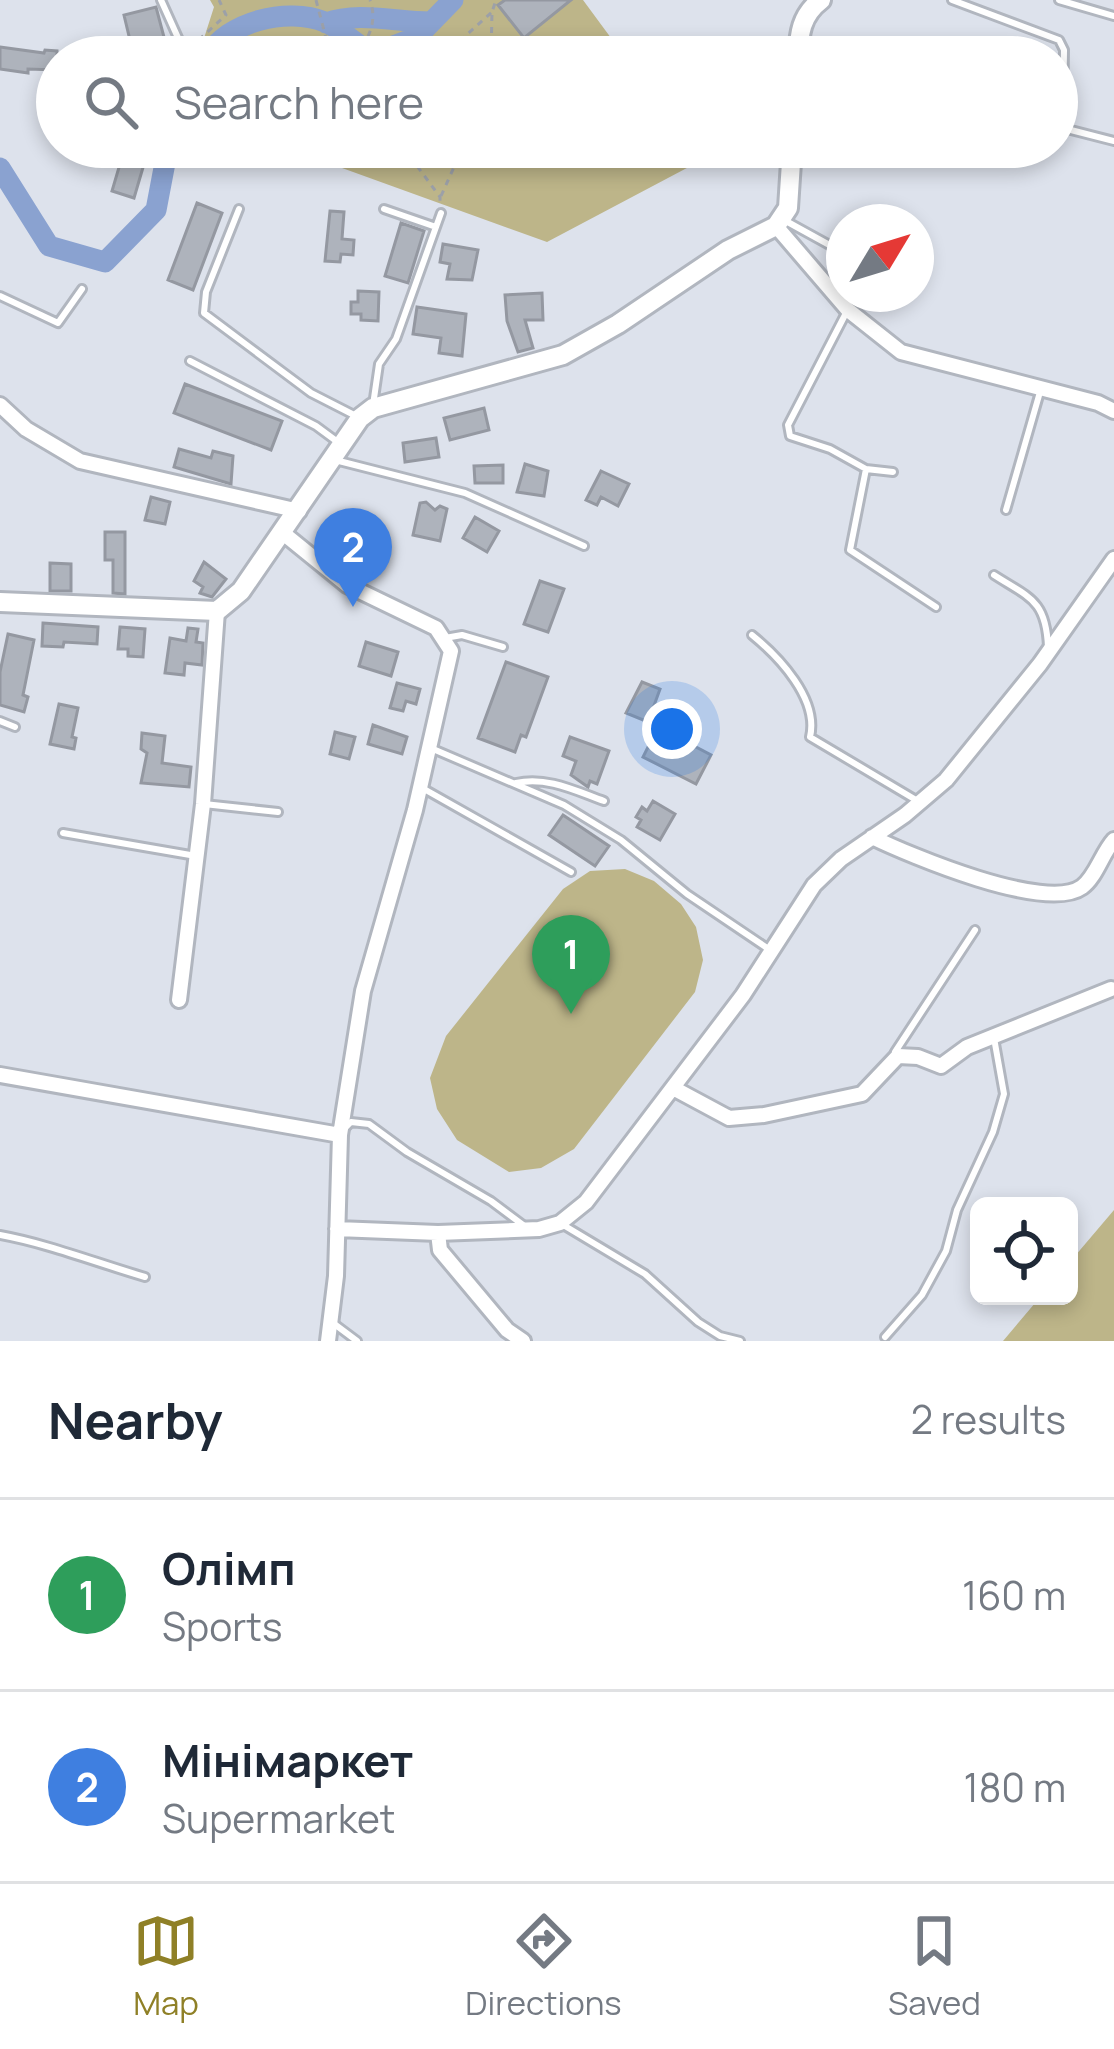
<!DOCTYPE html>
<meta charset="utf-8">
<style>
:root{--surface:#fff;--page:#f2f2f3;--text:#1f2937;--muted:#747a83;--line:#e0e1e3;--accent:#8f8027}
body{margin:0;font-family:Manrope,sans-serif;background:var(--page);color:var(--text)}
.controls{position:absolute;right:36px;bottom:36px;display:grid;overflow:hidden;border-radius:18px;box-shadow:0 6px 18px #0003}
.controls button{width:108px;height:108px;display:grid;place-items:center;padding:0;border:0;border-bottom:3px solid var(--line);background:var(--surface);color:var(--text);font:60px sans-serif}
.compass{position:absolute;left:826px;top:204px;width:108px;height:108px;border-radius:50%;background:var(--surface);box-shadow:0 6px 18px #0003;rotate:52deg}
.you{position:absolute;left:672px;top:729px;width:42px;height:42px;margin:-30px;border:9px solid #fff;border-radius:50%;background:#1a73e8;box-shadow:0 0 0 18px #1a73e833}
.badge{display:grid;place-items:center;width:78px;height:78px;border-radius:50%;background:var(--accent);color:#fff;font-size:39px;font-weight:700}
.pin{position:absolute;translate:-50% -99px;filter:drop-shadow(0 3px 6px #0008)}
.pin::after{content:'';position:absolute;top:63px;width:42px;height:36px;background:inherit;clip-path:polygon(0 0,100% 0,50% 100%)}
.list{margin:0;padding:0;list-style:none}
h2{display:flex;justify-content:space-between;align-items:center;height:156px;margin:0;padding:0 48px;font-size:51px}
h2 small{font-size:39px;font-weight:400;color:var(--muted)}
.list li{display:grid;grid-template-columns:78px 1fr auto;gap:36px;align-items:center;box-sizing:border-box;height:192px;padding:0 48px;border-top:3px solid var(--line)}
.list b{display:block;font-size:45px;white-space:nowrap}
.list p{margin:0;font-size:39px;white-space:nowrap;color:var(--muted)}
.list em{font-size:39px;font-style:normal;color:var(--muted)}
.icon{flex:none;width:66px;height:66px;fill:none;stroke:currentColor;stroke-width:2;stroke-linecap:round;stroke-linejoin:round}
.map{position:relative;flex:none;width:1114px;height:1341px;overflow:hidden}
.search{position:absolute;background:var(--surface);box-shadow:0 6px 18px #0003;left:36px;right:36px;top:36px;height:132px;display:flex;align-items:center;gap:30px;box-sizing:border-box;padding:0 42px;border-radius:66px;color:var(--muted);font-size:45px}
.sheet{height:540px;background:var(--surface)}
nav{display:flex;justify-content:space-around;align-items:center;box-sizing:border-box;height:168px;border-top:3px solid var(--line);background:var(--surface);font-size:33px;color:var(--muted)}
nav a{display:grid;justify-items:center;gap:6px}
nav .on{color:var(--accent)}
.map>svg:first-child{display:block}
.green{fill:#bdb589}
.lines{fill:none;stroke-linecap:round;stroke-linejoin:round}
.river{stroke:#8aa2d0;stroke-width:21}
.building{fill:#aeb3bc;stroke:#9498a1;stroke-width:3}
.lane-casing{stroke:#b1b6bf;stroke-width:12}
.street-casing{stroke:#b1b6bf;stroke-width:20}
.secondary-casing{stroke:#b1b6bf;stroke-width:24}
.path{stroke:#9ca0a8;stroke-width:3;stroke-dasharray:6 6;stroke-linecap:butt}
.lane{stroke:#fff;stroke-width:6}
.street{stroke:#fff;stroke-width:14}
.secondary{stroke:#fff;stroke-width:18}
</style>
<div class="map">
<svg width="1114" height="1341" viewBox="0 0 1114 1341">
<rect width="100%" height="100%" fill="#dde2ec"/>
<path class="green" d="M 210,0 L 583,0 L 625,57 L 198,57 L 214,7 Z
M 284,147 L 692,147 L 702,160 L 547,242 Z
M 625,869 L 654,881 L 681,904 L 696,927 L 703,960 L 695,992 L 574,1149 L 541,1168 L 509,1172 L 457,1140 L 437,1109 L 430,1078 L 446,1036 L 563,889 L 590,871 Z
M 1114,1210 L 1114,1341 L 1003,1341 L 1041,1296 L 1069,1296 L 1069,1263 Z"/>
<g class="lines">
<path class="river" d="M 326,23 C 359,11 395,22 430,22
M 207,57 C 227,21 287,7 325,22 C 341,29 357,45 372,54 L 417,37 L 453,0
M 0,168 L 49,246 L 105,262 L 156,210 L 168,147"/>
</g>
<path class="building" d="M 505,0 L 571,0 L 524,38 L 498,5 Z
M 156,7 L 165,41 L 170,41 L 170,51 L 153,51 L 153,57 L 134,57 L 124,15 Z
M 0,47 L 44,53 L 45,50 L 57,51 L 57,70 L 28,69 L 28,73 L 0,69 Z
M 125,147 L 149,147 L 134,198 L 112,191 Z
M 197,203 L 222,213 L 193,290 L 168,280 Z
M 330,211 L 344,212 L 342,239 L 354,240 L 353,255 L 341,254 L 340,262 L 325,261 Z
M 401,223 L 424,231 L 408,283 L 385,276 Z
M 443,244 L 478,250 L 472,280 L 447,279 L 450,264 L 440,262 Z
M 358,291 L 379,292 L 378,321 L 361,320 L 361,314 L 351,314 L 351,302 L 358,302 Z
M 542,293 L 543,320 L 525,320 L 533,348 L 518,352 L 507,321 L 505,295 Z
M 417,307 L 466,314 L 462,356 L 439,353 L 441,338 L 413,334 Z
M 185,384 L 282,421 L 271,450 L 174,413 Z
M 484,408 L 489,430 L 450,440 L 444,418 Z
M 436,438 L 439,457 L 405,462 L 403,443 Z
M 179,449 L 211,458 L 213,451 L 233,456 L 231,484 L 174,467 Z
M 525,464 L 548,471 L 544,496 L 517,492 Z
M 503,465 L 503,483 L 475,483 L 474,466 Z
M 601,471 L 629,484 L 618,506 L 601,497 L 597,505 L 586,500 Z
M 151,497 L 170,502 L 165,524 L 145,520 Z
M 426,502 L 435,510 L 440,506 L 447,509 L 440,541 L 413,535 L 420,503 Z
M 475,517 L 499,531 L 487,552 L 463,538 Z
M 105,532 L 125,532 L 125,594 L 113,593 L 113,560 L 105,560 Z
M 204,562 L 226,579 L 212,597 L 200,593 L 203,587 L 194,581 Z
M 50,563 L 71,564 L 71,591 L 50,591 Z
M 540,581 L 564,589 L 548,632 L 524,624 Z
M 43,623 L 98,627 L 97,644 L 64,642 L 63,647 L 42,646 Z
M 120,627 L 145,629 L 143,657 L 128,656 L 128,649 L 118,649 Z
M 188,628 L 198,629 L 196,642 L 203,643 L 202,665 L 185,663 L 184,675 L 165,673 L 170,638 L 186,641 Z
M 8,634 L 34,640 L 23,695 L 28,697 L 24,712 L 0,705 L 0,672 Z
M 366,642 L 398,652 L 391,676 L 359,666 Z
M 506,662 L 548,677 L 526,737 L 521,735 L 515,752 L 478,738 Z
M 642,682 L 660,689 L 648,722 L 626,713 Z
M 397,683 L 420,689 L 416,704 L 406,701 L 403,711 L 390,708 Z
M 59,704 L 78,708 L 72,737 L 76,738 L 74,749 L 50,744 Z
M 373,725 L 407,737 L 402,754 L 368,744 Z
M 658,727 L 711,755 L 696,784 L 643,757 Z
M 335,732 L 355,737 L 349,759 L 330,754 Z
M 142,733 L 165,736 L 162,763 L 191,767 L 189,787 L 141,783 L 147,753 L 141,749 Z
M 570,737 L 609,751 L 597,784 L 590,781 L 588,787 L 571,775 L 576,761 L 563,756 Z
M 653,801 L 675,814 L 660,840 L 637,827 L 641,820 L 636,817 L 642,807 L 647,811 Z
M 563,815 L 609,846 L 595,866 L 549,835 Z"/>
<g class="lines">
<g class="lane-casing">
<path id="lane" d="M 161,0 L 179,40
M 952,0 L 1059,40 L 1064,50 L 1063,116 L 1067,129 L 1114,141
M 1059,0 L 1114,16
M 239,209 L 206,292 L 204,313 L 311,393 L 358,417
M 384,209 L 436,227
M 784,220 L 844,253
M 0,296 L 58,323 L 82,289
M 846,313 L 788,425 L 790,436 L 830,449 L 866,469 L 893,472
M 190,361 L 316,426 L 339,443
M 373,405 L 379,364 L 396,339 L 441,213
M 335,460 L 465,493 L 584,546
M 866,469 L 850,550 L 936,607
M 1006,510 L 1040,392
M 994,575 C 1030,598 1046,600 1048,647
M 752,635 C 779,657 819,699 810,737 L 916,800
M 445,638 L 462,635 L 503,647
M 0,721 L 15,727
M 433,749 L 564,805 L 621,840 L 687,894 L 770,950
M 516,783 C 547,776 576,791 604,801
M 424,789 L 571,872
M 204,804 L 278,812
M 63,833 L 196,856
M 895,1052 L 975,930
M 346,1127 L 351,1122 L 369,1124 L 407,1152 L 491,1201 L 527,1228
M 560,1223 L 645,1274 L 698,1322 L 720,1336 L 740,1341
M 0,1235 C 49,1244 97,1263 145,1277
M 333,1323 L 357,1341
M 885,1337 L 922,1295 L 946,1251 L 957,1210 L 993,1132 L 1004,1094 L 994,1038"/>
</g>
<g class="street-casing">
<path id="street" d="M 776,226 L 848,310 L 901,352 L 1098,403 L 1114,411
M 0,405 L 26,429 L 80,461 L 299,511
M 283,533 L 347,585 L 436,628 L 451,651 L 415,810 L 363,991 L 340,1135 L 336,1276 L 328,1341
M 872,837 C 909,855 1046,913 1082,887 C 1096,877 1102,853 1114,840
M 179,1000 L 203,804 L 217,611
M 0,1075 L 340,1135
M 675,1089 L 729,1118 L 764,1115 L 862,1094 L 898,1056 L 918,1057 L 941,1066 L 967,1047 L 1111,989
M 337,1229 L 438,1233 L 539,1229 L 560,1223 L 586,1202 L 743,995 L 814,885 L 841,859 L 905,815 L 946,780 L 1040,664 L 1114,559
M 438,1233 L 440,1250 L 507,1330 L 523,1341"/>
</g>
<g class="secondary-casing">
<path id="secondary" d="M 798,57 C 799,34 801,15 821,0
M 0,602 L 217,611 L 241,591 L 360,418 L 373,408 L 563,355 L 618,324 L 728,250 L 776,226 L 788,208 L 792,147"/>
</g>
<path class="path" d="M 316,0 L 331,57
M 198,57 L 190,48 L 226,15 L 219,0
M 356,57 C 368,38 378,23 370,0
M 442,57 L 492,12
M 491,57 L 492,12 L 496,0
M 403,147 L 440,197 L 440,206
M 441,196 L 463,147"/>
<use href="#lane" class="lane"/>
<use href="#street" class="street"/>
<use href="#secondary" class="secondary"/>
</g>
</svg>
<div class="controls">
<button><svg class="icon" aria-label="locate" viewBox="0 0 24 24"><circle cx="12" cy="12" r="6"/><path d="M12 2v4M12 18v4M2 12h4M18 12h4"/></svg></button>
</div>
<svg class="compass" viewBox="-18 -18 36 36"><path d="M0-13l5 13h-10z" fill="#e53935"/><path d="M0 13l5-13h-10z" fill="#747a83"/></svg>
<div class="you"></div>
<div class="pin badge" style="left:571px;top:1014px;background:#2e9e5b">1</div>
<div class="pin badge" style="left:353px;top:607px;background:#3f7fe0">2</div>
<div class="search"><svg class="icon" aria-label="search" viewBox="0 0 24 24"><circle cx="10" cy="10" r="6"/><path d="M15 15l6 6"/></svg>Search here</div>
</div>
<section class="sheet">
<h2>Nearby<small>2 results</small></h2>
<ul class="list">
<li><span class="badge" style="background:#2e9e5b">1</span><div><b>Олімп</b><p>Sports</p></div><em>160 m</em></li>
<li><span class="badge" style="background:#3f7fe0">2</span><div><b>Мінімаркет</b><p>Supermarket</p></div><em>180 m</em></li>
</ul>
</section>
<nav>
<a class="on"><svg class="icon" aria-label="map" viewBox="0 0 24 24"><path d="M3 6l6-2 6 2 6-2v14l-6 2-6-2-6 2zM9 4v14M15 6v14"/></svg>Map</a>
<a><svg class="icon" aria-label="directions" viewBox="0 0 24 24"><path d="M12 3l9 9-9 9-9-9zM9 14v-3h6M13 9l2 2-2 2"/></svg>Directions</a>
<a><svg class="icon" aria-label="saved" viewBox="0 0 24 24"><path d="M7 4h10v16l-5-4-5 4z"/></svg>Saved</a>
</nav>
